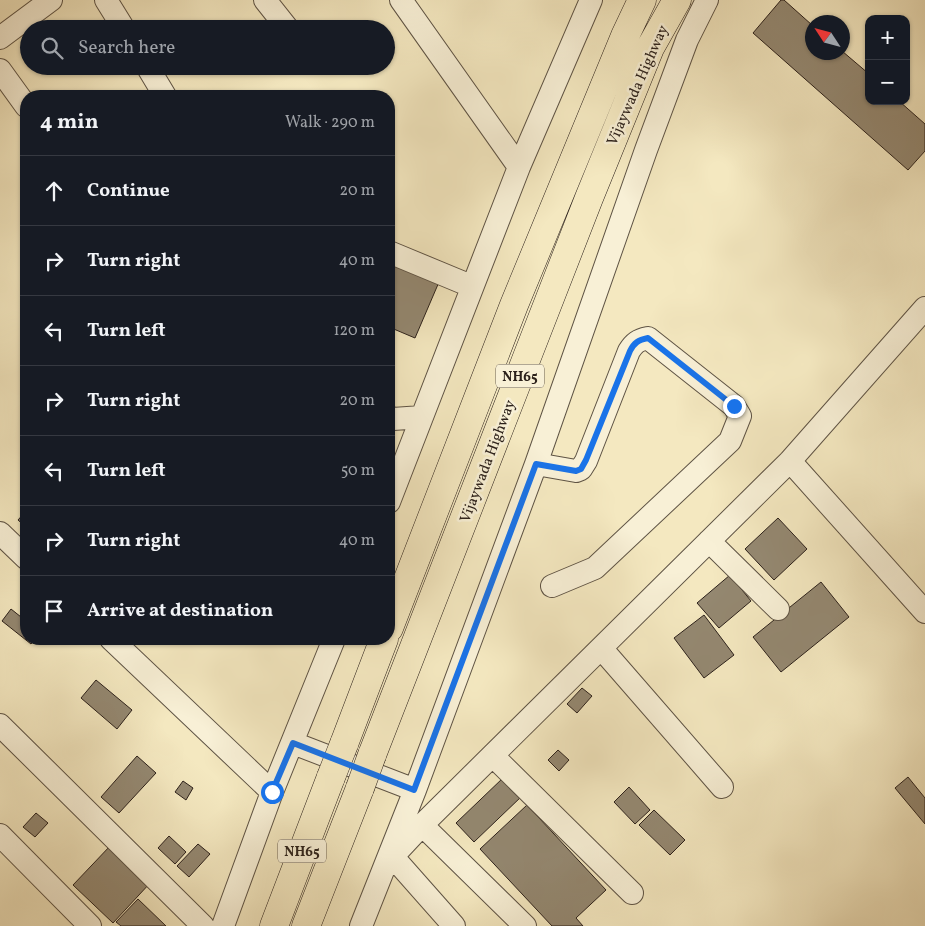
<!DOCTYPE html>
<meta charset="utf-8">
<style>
:root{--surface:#171b24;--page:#20242c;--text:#f1f3f6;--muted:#9ea1a6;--line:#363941}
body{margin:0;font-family:Vollkorn,serif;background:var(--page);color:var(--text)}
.controls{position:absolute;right:15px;top:15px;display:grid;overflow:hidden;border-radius:10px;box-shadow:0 1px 4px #0004}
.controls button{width:45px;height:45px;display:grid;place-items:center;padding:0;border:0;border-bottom:1px solid var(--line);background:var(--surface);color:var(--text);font:25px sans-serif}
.compass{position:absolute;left:805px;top:15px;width:45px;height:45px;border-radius:50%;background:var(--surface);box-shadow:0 1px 4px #0004;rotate:306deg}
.stop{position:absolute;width:15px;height:15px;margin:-11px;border:4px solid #1a73e8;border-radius:50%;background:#fff}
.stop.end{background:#1a73e8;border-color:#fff;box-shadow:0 1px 5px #0008}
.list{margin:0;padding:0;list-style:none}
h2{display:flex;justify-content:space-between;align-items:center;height:65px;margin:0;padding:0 20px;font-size:21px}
h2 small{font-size:16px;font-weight:400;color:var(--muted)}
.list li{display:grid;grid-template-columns:32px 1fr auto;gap:15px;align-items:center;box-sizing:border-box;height:70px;padding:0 20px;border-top:1px solid var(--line)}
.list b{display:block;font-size:19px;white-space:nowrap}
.list em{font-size:16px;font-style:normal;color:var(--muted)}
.icon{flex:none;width:28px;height:28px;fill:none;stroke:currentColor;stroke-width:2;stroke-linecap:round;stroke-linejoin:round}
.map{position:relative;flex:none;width:925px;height:926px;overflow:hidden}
.search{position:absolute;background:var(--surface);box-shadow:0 1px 4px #0004;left:20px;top:20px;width:375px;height:55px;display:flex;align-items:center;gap:12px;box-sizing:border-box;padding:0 18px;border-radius:28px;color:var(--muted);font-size:19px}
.panel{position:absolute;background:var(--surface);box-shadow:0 1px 4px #0004;left:20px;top:90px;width:375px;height:555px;border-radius:20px}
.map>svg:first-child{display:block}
.building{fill:#948871;stroke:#2c211b}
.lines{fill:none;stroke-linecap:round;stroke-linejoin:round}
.minor-casing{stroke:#5e5344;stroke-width:24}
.highway-casing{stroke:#2c211b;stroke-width:29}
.minor{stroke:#f8f0d6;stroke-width:22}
.highway{stroke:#f4e8c0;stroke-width:28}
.highway-bridge-casing{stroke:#2c211b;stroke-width:29;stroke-linecap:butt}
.highway-bridge{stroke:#f4e8c0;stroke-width:28}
.route{stroke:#1a73e8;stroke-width:6}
.labels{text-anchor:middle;stroke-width:5;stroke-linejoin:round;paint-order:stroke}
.shield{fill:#f8f0d6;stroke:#695f53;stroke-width:1}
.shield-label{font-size:14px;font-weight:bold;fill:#2c211b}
.street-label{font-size:15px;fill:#2c211b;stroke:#f8f0d6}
</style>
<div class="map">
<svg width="925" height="926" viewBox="0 0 925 926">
<rect width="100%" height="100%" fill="#f4e8c0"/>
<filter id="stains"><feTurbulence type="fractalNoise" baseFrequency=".004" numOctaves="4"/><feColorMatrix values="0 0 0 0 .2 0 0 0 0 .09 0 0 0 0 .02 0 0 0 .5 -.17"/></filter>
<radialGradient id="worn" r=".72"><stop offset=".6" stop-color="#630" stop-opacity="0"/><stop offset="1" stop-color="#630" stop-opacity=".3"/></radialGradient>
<path class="building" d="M 781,0 L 784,0 L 812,25 L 812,52 L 842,52 L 842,51 L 869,74 L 869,101 L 899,101 L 925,124 L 925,151 L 908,170 L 753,33 Z
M 389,252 L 442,275 L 415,338 L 389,327 Z
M 26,511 L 26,527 L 18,520 Z
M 778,518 L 807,549 L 774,580 L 745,549 Z
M 730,575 L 751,601 L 719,628 L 697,603 Z
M 821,582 L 849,617 L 781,672 L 753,637 Z
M 11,609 L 26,621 L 26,639 L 35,639 L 31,644 L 2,621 Z
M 704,615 L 734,655 L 704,678 L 674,638 Z
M 96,680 L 132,710 L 117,729 L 81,698 Z
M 582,688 L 592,696 L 577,713 L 567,704 Z
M 558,750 L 569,760 L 559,771 L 548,760 Z
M 137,756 L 156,773 L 119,813 L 101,797 Z
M 504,777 L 522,796 L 474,842 L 456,823 Z
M 908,777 L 925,798 L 925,824 L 895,788 Z
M 183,781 L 193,788 L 186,800 L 175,792 Z
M 629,787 L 650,810 L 635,824 L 614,802 Z
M 527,805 L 606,890 L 576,918 L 583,926 L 552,926 L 480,849 Z
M 654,810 L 685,840 L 670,855 L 639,825 Z
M 36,813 L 48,823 L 35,837 L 23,827 Z
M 169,836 L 186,852 L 175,864 L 158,848 Z
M 198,844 L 210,854 L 189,877 L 177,866 Z
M 111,845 L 151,882 L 113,923 L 73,885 Z
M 138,899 L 166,926 L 121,926 L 116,922 Z"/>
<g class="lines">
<g class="minor-casing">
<path id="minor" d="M 106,0 L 124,29
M 265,0 L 288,29
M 401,0 L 519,167
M 0,38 L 51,0
M 147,66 L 165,96
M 0,70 L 26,106
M 389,252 L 471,286
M 389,417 L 393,419 L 422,417
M 790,461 L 925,612
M 536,464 L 576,471 L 581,469 L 586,461 L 629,351 C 634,343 638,340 648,338 L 734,406 L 740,416 L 730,441 L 595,568 L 552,586
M 389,502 L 519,167 L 591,0
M 0,533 L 26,558
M 709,541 L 778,609
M 111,639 L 272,792
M 601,648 L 722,787
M 0,725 L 203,926
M 293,743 L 415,790
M 493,756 L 632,893
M 422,825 L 525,926
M 0,835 L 90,926
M 393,856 L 422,825 L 790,461 L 925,308
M 393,857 L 454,926
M 223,926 L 272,792 L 334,639
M 361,926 L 415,790 L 536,464 L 646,150 L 687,40 L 707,0"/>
</g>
<g class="highway-casing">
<path id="highway" d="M 389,628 L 514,305 L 625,36 L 642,0
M 344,744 L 384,639
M 372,755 L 589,198 L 650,48 L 677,0
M 274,926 L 331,777
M 306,926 L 360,788"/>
</g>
<use href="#minor" class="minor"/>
<use href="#highway" class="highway"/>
<g class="highway-bridge-casing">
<path id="highway-bridge" d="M 331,777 L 344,744
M 360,788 L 372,755"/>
</g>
<use href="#highway-bridge" class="highway-bridge"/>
</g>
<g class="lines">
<path class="route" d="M 272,792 L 293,743 L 414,790 L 536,464 L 576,471 L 581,469 L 586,460 L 630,351 C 634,343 638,340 648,338 L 734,406"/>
</g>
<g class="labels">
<g class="shield">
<rect x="496" y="364.5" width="48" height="23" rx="4"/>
<rect x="278" y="839.5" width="48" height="23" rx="4"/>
</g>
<g class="shield-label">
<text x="520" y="381">NH65</text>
<text x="302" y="856">NH65</text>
</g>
<g class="street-label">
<text transform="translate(637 85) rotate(-66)" y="5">Vijaywada Highway</text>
<text transform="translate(487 461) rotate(-69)" y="5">Vijaywada Highway</text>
</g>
</g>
<rect width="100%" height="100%" filter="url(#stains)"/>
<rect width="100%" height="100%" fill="url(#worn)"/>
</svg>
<div class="controls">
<button>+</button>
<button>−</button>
</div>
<svg class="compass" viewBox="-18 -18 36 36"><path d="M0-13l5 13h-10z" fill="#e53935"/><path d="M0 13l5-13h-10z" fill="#9ea1a6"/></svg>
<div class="stop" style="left:272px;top:792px"></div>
<div class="stop end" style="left:734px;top:406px"></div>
<div class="search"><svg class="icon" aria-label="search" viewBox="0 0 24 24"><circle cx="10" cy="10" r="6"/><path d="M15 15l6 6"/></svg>Search here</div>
<section class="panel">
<h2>4 min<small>Walk · 290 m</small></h2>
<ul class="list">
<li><svg class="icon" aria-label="ahead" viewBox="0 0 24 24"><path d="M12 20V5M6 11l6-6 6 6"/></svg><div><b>Continue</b></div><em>20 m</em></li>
<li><svg class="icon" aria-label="right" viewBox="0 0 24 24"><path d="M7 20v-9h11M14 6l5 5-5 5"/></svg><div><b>Turn right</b></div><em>40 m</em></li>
<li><svg class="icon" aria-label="left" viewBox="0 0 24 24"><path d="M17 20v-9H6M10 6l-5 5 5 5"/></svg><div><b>Turn left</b></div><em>120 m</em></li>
<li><svg class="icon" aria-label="right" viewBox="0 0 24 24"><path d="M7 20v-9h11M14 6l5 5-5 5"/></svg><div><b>Turn right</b></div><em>20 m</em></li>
<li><svg class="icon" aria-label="left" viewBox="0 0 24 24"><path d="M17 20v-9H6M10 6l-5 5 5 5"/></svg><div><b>Turn left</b></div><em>50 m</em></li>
<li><svg class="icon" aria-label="right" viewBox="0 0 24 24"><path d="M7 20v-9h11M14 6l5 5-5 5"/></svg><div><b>Turn right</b></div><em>40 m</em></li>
<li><svg class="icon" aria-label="arrive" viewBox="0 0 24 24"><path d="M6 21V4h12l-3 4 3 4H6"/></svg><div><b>Arrive at destination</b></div></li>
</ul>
</section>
</div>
